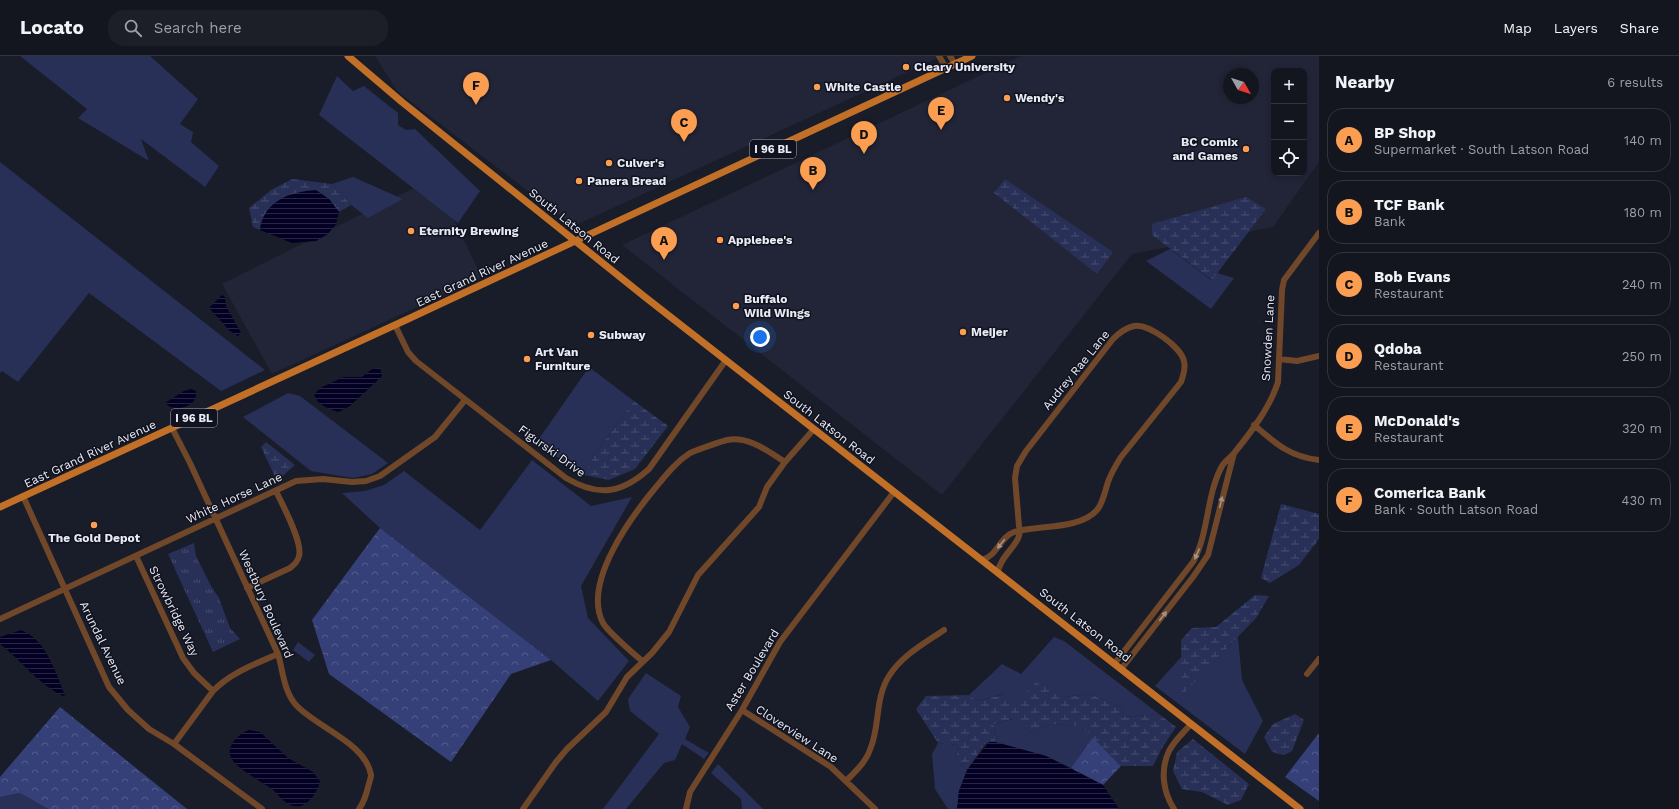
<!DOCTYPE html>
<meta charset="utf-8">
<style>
:root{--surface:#13151f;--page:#1c1e28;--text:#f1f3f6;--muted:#9d9fa4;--line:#32343d;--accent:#fb9e52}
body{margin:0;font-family:"Work Sans",sans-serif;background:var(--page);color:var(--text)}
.controls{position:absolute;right:12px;top:12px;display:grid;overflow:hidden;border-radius:8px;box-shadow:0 2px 6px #0003}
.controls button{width:36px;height:36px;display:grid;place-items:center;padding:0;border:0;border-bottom:1px solid var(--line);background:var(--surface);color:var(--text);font:20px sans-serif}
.compass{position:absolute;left:1223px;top:12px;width:36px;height:36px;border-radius:50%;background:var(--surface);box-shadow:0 2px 6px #0003;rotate:129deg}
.you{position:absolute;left:760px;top:281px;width:14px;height:14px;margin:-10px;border:3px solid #fff;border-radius:50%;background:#1a73e8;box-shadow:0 0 0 6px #1a73e833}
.badge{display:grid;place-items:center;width:26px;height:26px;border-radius:50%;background:var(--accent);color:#111;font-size:13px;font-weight:700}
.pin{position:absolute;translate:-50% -33px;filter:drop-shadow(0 1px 2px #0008)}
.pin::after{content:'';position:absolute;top:21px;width:14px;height:12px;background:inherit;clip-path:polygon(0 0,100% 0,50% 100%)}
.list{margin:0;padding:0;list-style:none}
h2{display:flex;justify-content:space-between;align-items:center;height:52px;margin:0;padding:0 16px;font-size:17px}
h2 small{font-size:13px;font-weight:400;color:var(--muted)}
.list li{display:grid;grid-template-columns:26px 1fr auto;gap:12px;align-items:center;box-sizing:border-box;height:64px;margin:0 8px 8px;padding:0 8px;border:1px solid var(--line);border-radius:16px}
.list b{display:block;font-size:15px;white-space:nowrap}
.list p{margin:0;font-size:13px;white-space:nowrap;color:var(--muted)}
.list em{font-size:13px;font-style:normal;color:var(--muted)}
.icon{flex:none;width:22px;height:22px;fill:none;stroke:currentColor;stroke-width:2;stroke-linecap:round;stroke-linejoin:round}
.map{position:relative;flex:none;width:1319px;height:753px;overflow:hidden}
header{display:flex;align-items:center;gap:24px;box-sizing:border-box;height:56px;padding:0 20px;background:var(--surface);border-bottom:1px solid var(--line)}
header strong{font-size:19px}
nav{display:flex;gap:22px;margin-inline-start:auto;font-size:14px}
.search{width:280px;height:36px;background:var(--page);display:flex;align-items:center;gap:10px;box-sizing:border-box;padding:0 14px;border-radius:16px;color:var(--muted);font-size:15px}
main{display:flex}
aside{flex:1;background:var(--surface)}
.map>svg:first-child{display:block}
.built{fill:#212537;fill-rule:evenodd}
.green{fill:#283057}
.forest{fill:url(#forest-crowns)}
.wetland{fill:url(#wetland-marsh)}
.park{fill:url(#park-tufts)}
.water{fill:url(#water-rules)}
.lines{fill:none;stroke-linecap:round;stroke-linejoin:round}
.minor{stroke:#704829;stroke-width:6}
.major{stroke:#c27027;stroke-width:7}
.oneway{fill:#a69184}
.poi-dot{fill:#fb9e52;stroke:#10131f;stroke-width:1.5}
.labels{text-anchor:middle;stroke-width:3;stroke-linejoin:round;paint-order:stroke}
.shield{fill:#10131f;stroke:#a8aab4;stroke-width:1}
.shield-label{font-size:11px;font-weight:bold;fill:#e9ebf4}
.poi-label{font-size:12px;font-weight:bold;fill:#e9ebf4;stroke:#10131f;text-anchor:start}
.street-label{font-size:12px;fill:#e9ebf4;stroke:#10131f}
</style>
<header>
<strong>Locato</strong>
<div class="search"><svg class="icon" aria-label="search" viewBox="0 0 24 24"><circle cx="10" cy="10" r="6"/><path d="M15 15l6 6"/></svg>Search here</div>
<nav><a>Map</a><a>Layers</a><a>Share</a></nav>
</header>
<main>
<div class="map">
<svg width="1319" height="753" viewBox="0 0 1319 753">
<defs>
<pattern id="forest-crowns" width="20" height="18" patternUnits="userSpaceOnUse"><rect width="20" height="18" fill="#354078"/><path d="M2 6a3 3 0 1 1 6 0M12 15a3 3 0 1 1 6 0" fill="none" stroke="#525c8c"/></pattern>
<pattern id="wetland-marsh" width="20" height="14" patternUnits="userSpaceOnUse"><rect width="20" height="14" fill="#283057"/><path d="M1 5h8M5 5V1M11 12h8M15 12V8" fill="none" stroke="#474e70"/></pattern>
<pattern id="park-tufts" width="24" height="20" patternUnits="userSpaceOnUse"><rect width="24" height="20" fill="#283057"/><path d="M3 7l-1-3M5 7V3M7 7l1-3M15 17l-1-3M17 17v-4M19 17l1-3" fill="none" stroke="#474e70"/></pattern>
<pattern id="water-rules" width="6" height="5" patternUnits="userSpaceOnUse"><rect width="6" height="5" fill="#030023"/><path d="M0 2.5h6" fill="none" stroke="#282544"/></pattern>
</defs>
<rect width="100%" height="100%" fill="#191c29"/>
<path class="built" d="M 375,0 L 942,0 L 574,170 L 397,35 Z
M 1021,0 L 1319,0 L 1319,106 L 1273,171 L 1132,198 L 942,439 L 622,189 ZM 1274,15 L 1304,15 L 1304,117 L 1274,117 ZM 1229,18 L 1253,18 L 1253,42 L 1229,42 Z
M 414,132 L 452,160 L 482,221 L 272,318 L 222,228 Z"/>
<path class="green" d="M 20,0 L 150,0 L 198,43 L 180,68 L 193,76 L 191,86 L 219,110 L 205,131 L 141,83 L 149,105 L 78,62 L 87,53 Z
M 337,20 L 353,35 L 364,30 L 398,57 L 398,69 L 406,74 L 415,73 L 480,135 L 458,167 L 319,59 Z
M 0,106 L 265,314 L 221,335 L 89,237 L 18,326 L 2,315 L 0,317 Z
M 353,121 L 403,143 L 368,162 L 351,149 L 332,128 Z
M 1170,193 L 1211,224 L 1217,217 L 1234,222 L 1211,253 L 1146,205 Z
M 589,311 L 634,345 L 594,399 L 584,419 L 536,387 Z
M 288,337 L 300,340 L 388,407 L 372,418 L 353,422 L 311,415 L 243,361 Z
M 532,404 L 591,450 L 632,441 L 581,530 L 588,562 L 629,605 L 598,645 L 551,604 L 380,472 L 342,437 L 365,435 L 384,429 L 404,415 L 480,474 Z
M 1054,581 L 1064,585 L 1159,658 L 1125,661 L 1121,651 L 1090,638 L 1063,641 L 1014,651 L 1004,638 L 978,645 L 969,639 L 1002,608 L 1021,618 Z
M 1238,581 L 1242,624 L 1263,665 L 1245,698 L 1155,630 L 1182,600 L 1182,638 Z
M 298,586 L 315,599 L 309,606 L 293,594 Z
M 646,617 L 681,640 L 678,651 L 690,671 L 685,683 L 709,697 L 704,703 L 682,688 L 675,704 L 664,707 L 626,753 L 603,753 L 659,678 L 630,655 L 628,643 Z
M 1013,663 L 1032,677 L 1050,668 L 1081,670 L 1093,681 L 1071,712 L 1046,700 L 995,686 L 994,668 Z
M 938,687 L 958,689 L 956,704 L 967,714 L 959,735 L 957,753 L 948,753 L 935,733 L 932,698 Z
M 718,708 L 763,753 L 742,753 L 741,743 L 711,717 Z
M 20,737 L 48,753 L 0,753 L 0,741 Z"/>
<path class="forest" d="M 380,472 L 551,604 L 511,618 L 451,706 L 329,618 L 312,564 Z
M 60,651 L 187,753 L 48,753 L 20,737 L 0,741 L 0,721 Z
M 1319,677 L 1319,745 L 1285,721 Z
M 1093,681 L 1121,710 L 1103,729 L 1071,712 Z"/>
<path class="wetland" d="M 292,123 L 332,128 L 351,149 L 339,156 L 329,143 L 288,139 C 272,149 263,154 260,174 L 253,171 L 249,152 L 271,134 Z
M 1005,123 L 1113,196 L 1097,218 L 994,137 Z
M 1246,141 L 1266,153 L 1212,224 L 1152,179 L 1152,168 Z
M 634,345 L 668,370 L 635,413 L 609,424 L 584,419 L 594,399 Z
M 266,386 L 295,409 L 277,425 L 261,391 Z
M 1281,448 L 1319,458 L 1319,483 L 1299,509 L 1270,527 L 1261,522 Z
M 1255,539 L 1269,540 L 1256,562 L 1182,639 L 1181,584 L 1192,572 L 1216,571 Z
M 1036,626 L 1058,630 L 1063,641 L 1090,638 L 1121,651 L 1125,661 L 1159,658 L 1176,671 L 1162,692 L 1153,710 L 1121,710 L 1081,670 L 1050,668 L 1032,677 L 1012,663 L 994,668 L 995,686 L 989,686 L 985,688 L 967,714 L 956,704 L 958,689 L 938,687 L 916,653 L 926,640 L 969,639 L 978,645 L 1005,638 L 1014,650 Z
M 1295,658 L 1304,664 L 1292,695 L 1284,699 L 1272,696 L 1264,681 L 1273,668 Z
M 1193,683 L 1249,728 L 1241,744 L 1228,749 L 1202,736 L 1182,733 L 1173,715 L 1177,696 Z"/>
<path class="park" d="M 194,487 L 196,500 L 211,530 L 219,542 L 230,572 L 240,583 L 213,596 L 168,498 Z"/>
<path class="water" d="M 316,134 L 329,143 L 339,156 L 336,168 L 328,178 L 316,185 L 292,187 L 260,174 C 264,145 289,136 316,134 Z
M 222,239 L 225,241 L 226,250 L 241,277 L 238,280 L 230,275 L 209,252 Z
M 380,312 L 382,320 L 350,350 L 338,356 C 327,352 317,349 314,338 L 322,331 L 344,321 L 362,321 L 372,313 Z
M 191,333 L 196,335 C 199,350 175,358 165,347 L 184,335 Z
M 21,574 C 47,584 55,616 65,639 L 63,640 C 38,628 22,605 0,588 L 0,581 Z
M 249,674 L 260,676 L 288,702 L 313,716 L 320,725 C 318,736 307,753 294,750 C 284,748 279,739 272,733 C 260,725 247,718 237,709 C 234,707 231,702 230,699 C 228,687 241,677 249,674 Z
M 989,686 L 995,686 L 1046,700 L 1103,729 L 1119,753 L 957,753 L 959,735 L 967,714 Z"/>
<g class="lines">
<path class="minor" d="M 939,0 L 946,12
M 950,0 L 955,8
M 395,269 L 408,296 L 416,305 L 566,422 C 598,441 621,438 649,413 L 726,304
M 1279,303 L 1297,305 L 1319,300
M 1254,369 C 1275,387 1290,401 1319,404
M 172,372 L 190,407 L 278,598 C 283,615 284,636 296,649 C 316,671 366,687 371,719 C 371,722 369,727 368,731 C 366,740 364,746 359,753
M 23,440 L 109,631 L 128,654 L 149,673 L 174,688 L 262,753
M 136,500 L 183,602 L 194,617 L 213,635
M 982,504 C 997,500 1000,481 1014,476 C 1037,469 1080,474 1097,454 C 1103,447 1105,435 1108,426 C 1111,417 1116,409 1121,401 L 1181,326 C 1183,320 1186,313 1184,305 C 1181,291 1148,267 1134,270 C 1125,272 1119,277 1113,283 L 1026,395 L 1017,410 L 1015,422 L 1019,470 C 1025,486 1000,498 998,516
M 247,532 L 290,512 C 294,509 298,505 299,500 C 303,486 282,448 276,435
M 0,563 L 296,425 L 323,423 L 352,426 L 366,425 L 380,420 L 435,381 L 465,344
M 642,605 C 633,597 608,576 603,567 C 582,527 631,461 656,431 C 666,419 676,406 690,397 C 694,395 722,385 727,384 C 749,380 768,395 785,406
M 1115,607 L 1193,506 C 1209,477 1206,441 1221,412 C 1224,405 1231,402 1235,396 C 1252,375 1270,351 1278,326 L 1282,234 L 1284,224 L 1319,177
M 1122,612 L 1193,521 L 1208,499 L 1234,397
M 1307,618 L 1319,603
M 742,654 L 831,711 L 875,753
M 174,688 L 213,635 C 230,617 255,608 278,598
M 846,725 C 856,715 867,705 871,691 C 880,668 875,642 889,620 C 901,600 925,587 944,574
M 523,753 L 556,706 L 567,693 L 606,656 L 627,621 L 652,597 L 669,576 L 698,519 L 759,451 L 767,431 L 785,406 L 814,373
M 686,753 L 690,736 L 742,654 L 780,586 L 894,436
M 1174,753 C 1163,736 1160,714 1169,695 C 1174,685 1184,676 1191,668"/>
<path class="major" d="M 348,0 L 402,46 L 645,241 L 1300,753
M 0,451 L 408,263 L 972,0"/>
</g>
<defs><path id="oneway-solid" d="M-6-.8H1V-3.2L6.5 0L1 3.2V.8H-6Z"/></defs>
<g class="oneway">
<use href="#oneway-solid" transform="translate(1221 446) rotate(-77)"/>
<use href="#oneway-solid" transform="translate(1001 488) rotate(129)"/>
<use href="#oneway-solid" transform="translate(1197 498) rotate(114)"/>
<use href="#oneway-solid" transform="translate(1163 560) rotate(-52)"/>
</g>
<g class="poi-dot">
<circle cx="906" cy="11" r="4"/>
<circle cx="817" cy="31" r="4"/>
<circle cx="1007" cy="42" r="4"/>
<circle cx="1246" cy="93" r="4"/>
<circle cx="609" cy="107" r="4"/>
<circle cx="579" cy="125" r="4"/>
<circle cx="411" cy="175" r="4"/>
<circle cx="720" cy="184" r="4"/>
<circle cx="736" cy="250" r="4"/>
<circle cx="963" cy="276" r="4"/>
<circle cx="591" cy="279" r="4"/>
<circle cx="527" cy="303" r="4"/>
<circle cx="94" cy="469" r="4"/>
</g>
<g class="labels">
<g class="shield">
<rect x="750" y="84" width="46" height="18" rx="3"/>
<rect x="171" y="353" width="46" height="18" rx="3"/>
</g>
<g class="shield-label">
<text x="773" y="97">I 96 BL</text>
<text x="194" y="366">I 96 BL</text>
</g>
<g class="poi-label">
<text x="914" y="15">Cleary University</text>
<text x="825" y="35">White Castle</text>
<text x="1015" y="46">Wendy's</text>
<text x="1238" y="90" text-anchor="end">BC Comix<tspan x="1238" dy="14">and Games</tspan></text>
<text x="617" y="111">Culver's</text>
<text x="587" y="129">Panera Bread</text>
<text x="419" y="179">Eternity Brewing</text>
<text x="728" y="188">Applebee's</text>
<text x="744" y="247">Buffalo<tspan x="744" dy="14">Wild Wings</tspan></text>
<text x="971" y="280">Meijer</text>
<text x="599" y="283">Subway</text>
<text x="535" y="300">Art Van<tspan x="535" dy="14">Furniture</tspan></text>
<text x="94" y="486" text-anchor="middle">The Gold Depot</text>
</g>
<g class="street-label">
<text transform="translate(574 170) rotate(39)" y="4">South Latson Road</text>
<text transform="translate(482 217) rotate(-25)" y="4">East Grand River Avenue</text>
<text transform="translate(1268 282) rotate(-87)" y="4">Snowden Lane</text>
<text transform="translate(1076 314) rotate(-51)" y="4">Audrey Rae Lane</text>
<text transform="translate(829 371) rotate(38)" y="4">South Latson Road</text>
<text transform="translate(552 395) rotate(36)" y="4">Figurski Drive</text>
<text transform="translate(90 398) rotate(-25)" y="4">East Grand River Avenue</text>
<text transform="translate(234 442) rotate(-25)" y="4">White Horse Lane</text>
<text transform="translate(266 548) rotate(66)" y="4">Westbury Boulevard</text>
<text transform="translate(174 555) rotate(64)" y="4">Strowbridge Way</text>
<text transform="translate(1085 569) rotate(38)" y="4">South Latson Road</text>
<text transform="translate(103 587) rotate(64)" y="4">Arundal Avenue</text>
<text transform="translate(752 614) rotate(-59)" y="4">Aster Boulevard</text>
<text transform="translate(797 678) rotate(33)" y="4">Cloverview Lane</text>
</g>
</g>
</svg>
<div class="controls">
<button>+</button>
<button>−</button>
<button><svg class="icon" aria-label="locate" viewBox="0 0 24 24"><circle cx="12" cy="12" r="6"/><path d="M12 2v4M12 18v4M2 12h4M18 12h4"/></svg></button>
</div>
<svg class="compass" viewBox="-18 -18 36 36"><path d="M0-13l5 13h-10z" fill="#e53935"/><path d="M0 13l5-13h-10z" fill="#9d9fa4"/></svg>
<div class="you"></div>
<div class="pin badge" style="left:664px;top:204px">A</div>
<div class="pin badge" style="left:813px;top:134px">B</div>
<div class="pin badge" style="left:684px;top:86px">C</div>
<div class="pin badge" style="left:864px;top:98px">D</div>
<div class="pin badge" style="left:941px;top:74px">E</div>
<div class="pin badge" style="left:476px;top:49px">F</div>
</div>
<aside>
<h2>Nearby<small>6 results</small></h2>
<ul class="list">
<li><span class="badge">A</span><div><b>BP Shop</b><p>Supermarket · South Latson Road</p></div><em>140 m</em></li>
<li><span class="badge">B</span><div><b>TCF Bank</b><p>Bank</p></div><em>180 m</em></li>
<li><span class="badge">C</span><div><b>Bob Evans</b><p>Restaurant</p></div><em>240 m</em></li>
<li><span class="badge">D</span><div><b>Qdoba</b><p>Restaurant</p></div><em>250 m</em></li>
<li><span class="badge">E</span><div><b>McDonald's</b><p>Restaurant</p></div><em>320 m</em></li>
<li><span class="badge">F</span><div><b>Comerica Bank</b><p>Bank · South Latson Road</p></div><em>430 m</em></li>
</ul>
</aside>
</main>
